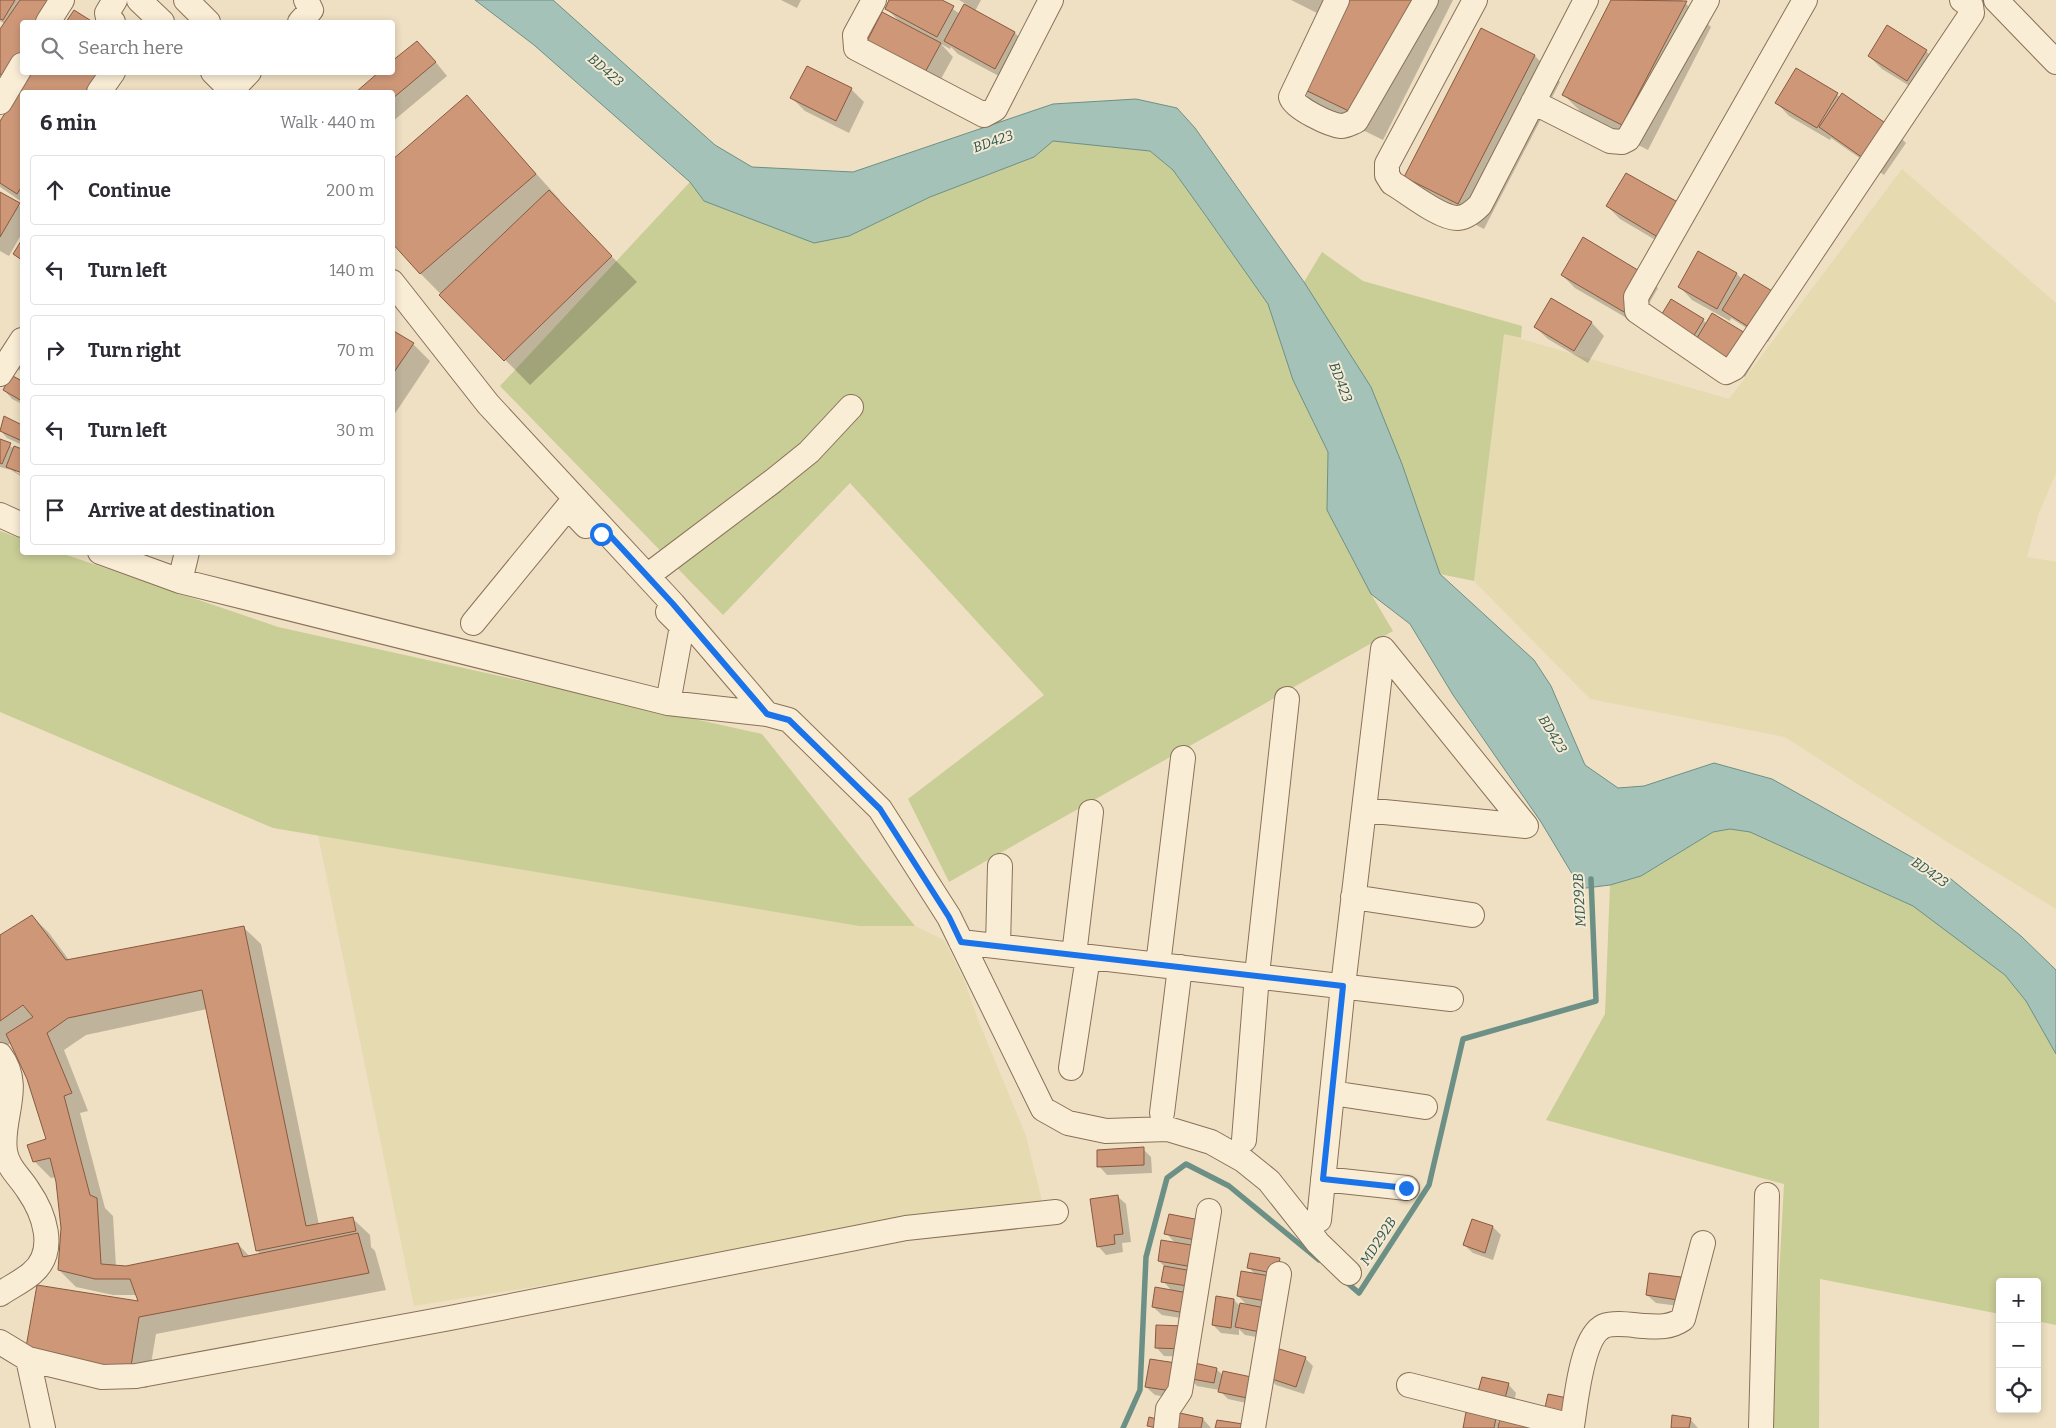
<!DOCTYPE html>
<meta charset="utf-8">
<style>
:root{--surface:#fff;--page:#f2f2f3;--text:#2b2b33;--muted:#7c7c81;--line:#e1e1e2}
body{margin:0;font-family:Bitter,serif;background:var(--page);color:var(--text)}
.controls{position:absolute;right:15px;bottom:15px;display:grid;overflow:hidden;border-radius:5px;box-shadow:0 2px 8px #0003}
.controls button{width:45px;height:45px;display:grid;place-items:center;padding:0;border:0;border-bottom:1px solid var(--line);background:var(--surface);color:var(--text);font:25px sans-serif}
.stop{position:absolute;width:15px;height:15px;margin:-11px;border:4px solid #1a73e8;border-radius:50%;background:#fff}
.stop.end{background:#1a73e8;border-color:#fff;box-shadow:0 1px 5px #0008}
.list{margin:0;padding:0;list-style:none}
h2{display:flex;justify-content:space-between;align-items:center;height:65px;margin:0;padding:0 20px;font-size:21px}
h2 small{font-size:16px;font-weight:400;color:var(--muted)}
.list li{display:grid;grid-template-columns:32px 1fr auto;gap:15px;align-items:center;box-sizing:border-box;height:70px;margin:0 10px 10px;padding:0 10px;border:1px solid var(--line);border-radius:5px}
.list b{display:block;font-size:19px;white-space:nowrap}
.list em{font-size:16px;font-style:normal;color:var(--muted)}
.icon{flex:none;width:28px;height:28px;fill:none;stroke:currentColor;stroke-width:2;stroke-linecap:round;stroke-linejoin:round}
.map{position:relative;flex:none;width:2056px;height:1428px;overflow:hidden}
.search{position:absolute;background:var(--surface);box-shadow:0 2px 8px #0003;left:20px;top:20px;width:375px;height:55px;display:flex;align-items:center;gap:12px;box-sizing:border-box;padding:0 18px;border-radius:5px;color:var(--muted);font-size:19px}
.panel{position:absolute;background:var(--surface);box-shadow:0 2px 8px #0003;left:20px;top:90px;width:375px;height:465px;border-radius:5px}
.map>svg:first-child{display:block}
.farmland{fill:#e5dab0}
.green{fill:#c9cd96}
.water{fill:#a5c2b8;stroke:#6c9085}
.shadow{fill:#0003;fill-rule:evenodd}
.lines{fill:none;stroke-linecap:round;stroke-linejoin:round}
.stream{stroke:#6c9085;stroke-width:5.5}
.building{fill:#ce9878;stroke:#89593f}
.minor-casing{stroke:#8a7159;stroke-width:26}
.minor{stroke:#f9edd6;stroke-width:24}
.route{stroke:#1a73e8;stroke-width:6}
.labels{text-anchor:middle;stroke-width:4;stroke-linejoin:round;paint-order:stroke}
.water-label{font-size:14px;font-style:italic;fill:#2d5954;stroke:#f6ead3}
</style>
<div class="map">
<svg width="2056" height="1428" viewBox="0 0 2056 1428">
<rect width="100%" height="100%" fill="#efe0c3"/>
<path class="farmland" d="M 1902,169 L 2056,303 L 2056,473 L 2039,513 L 2027,557 L 2056,562 L 2056,909 L 1941,838 L 1785,737 L 1590,699 L 1474,581 L 1504,334 L 1729,399 Z
M 318,835 L 859,926 L 915,926 L 944,940 L 964,980 L 979,1022 L 1026,1136 L 1043,1205 L 414,1306 Z"/>
<path class="green" d="M 1053,140 L 1150,151 L 1173,170 L 1268,304 L 1293,380 L 1328,452 L 1327,510 L 1371,594 L 1393,631 L 949,882 L 908,799 L 1044,695 L 850,483 L 723,615 L 500,386 L 690,182 L 704,201 L 849,236 L 930,197 L 1034,157 Z
M 1322,252 L 1363,281 L 1522,326 L 1521,338 L 1504,334 L 1474,581 L 1440,574 L 1402,464 L 1304,282 Z
M 0,531 L 22,539 L 22,552 L 61,553 L 278,627 L 762,734 L 915,926 L 859,926 L 273,828 L 0,712 Z
M 1730,829 L 1750,832 L 1913,906 L 1984,957 L 2005,975 L 2026,1001 L 2056,1054 L 2056,1325 L 2037,1321 L 2037,1282 L 2000,1282 L 2000,1314 L 1820,1279 L 1819,1428 L 1771,1428 L 1784,1184 L 1546,1120 L 1605,1014 L 1610,885 L 1641,876 L 1713,832 Z"/>
<path class="water" d="M 475,0 L 553,0 L 715,145 L 752,167 L 853,172 L 1053,104 L 1136,99 L 1177,108 L 1195,128 L 1304,282 L 1371,387 L 1402,464 L 1440,574 L 1534,660 L 1551,686 L 1585,765 L 1618,788 L 1644,786 L 1714,763 L 1772,779 L 1951,879 L 2021,936 L 2056,970 L 2056,1054 L 2026,1001 L 2005,975 L 1913,906 L 1750,832 L 1730,829 L 1713,832 L 1641,876 L 1610,885 L 1578,889 L 1577,882 L 1541,822 L 1453,695 L 1410,624 L 1371,594 L 1327,510 L 1328,452 L 1293,380 L 1268,304 L 1206,216 L 1173,170 L 1150,151 L 1053,141 L 1034,157 L 930,197 L 849,236 L 814,243 L 704,201 L 690,182 L 534,45 Z"/>
<path class="shadow" d="M 0,0 L 54,0 L 68,13 L 62,22 L 22,22 L 22,72 L 18,88 L 0,77 L 0,31 L 5,24 L 0,21 Z
M 781,0 L 801,0 L 797,8 Z
M 891,0 L 940,0 L 960,14 L 966,4 L 959,0 L 981,0 L 975,11 L 1015,33 L 1027,45 L 1008,81 L 958,54 L 951,47 L 950,49 L 941,44 L 953,57 L 936,88 L 879,57 L 899,21 L 886,8 Z
M 1291,0 L 1331,0 L 1323,16 Z
M 1337,0 L 1453,0 L 1383,140 L 1320,109 L 1295,83 Z
M 1613,0 L 1682,0 L 1711,27 L 1648,150 L 1589,120 L 1564,95 Z
M 1482,29 L 1535,56 L 1560,82 L 1484,229 L 1431,202 L 1405,177 Z
M 1926,51 L 1939,64 L 1921,93 L 1882,69 L 1869,56 Z
M 430,55 L 447,76 L 392,122 L 392,92 L 357,92 L 381,72 L 392,72 Z
M 808,67 L 851,89 L 864,102 L 849,133 L 805,111 L 792,98 Z
M 1797,70 L 1893,130 L 1906,143 L 1884,175 L 1831,138 L 1830,140 L 1789,116 L 1777,103 Z
M 34,72 L 127,72 L 114,92 L 22,92 L 22,202 L 0,187 L 0,123 Z
M 467,97 L 560,200 L 558,202 L 637,282 L 530,385 L 420,273 Z
M 0,193 L 22,208 L 22,233 L 9,256 L 0,251 Z
M 1607,206 L 1682,206 L 1695,219 L 1674,251 L 1620,219 Z
M 1699,253 L 1737,274 L 1742,279 L 1776,295 L 1789,308 L 1768,342 L 1731,318 L 1730,321 L 1692,300 L 1680,287 Z
M 1562,275 L 1646,276 L 1658,288 L 1637,324 L 1575,288 Z
M 1703,320 L 1707,324 L 1749,337 L 1762,349 L 1745,377 L 1667,330 Z
M 1592,323 L 1604,336 L 1588,363 L 1548,339 L 1535,327 Z
M 392,331 L 413,344 L 430,361 L 392,418 Z
M 22,360 L 22,373 L 18,369 Z
M 11,376 L 22,382 L 22,404 L 12,399 L 4,390 Z
M 4,418 L 22,426 L 22,445 L 7,438 L 0,430 Z
M 0,440 L 15,449 L 22,451 L 22,472 L 16,469 L 16,472 L 22,475 L 22,477 L 11,470 L 0,467 Z
M 32,916 L 49,933 L 69,960 L 243,927 L 261,944 L 319,1225 L 352,1218 L 370,1235 L 371,1247 L 375,1251 L 386,1290 L 156,1334 L 147,1388 L 43,1370 L 140,1303 L 137,1295 L 113,1295 L 76,1287 L 59,1270 L 62,1228 L 56,1177 L 51,1178 L 34,1161 L 47,1140 L 28,1079 L 11,1043 L 5,1047 L 0,1042 L 0,937 ZM 207,1009 L 257,1250 L 261,1255 L 250,1257 L 238,1244 L 126,1267 L 116,1267 L 113,1216 L 105,1208 L 80,1113 L 88,1111 L 64,1050 L 86,1035 Z
M 1143,1149 L 1151,1157 L 1152,1173 L 1107,1175 L 1099,1166 Z
M 1117,1196 L 1126,1204 L 1131,1242 L 1122,1243 L 1123,1252 L 1106,1255 L 1098,1246 Z
M 1473,1220 L 1493,1227 L 1501,1235 L 1493,1260 L 1473,1253 L 1464,1245 Z
M 1213,1230 L 1193,1320 L 1162,1315 L 1153,1307 L 1173,1292 L 1163,1281 L 1165,1267 L 1159,1261 L 1176,1244 L 1166,1233 Z
M 1279,1260 L 1288,1268 L 1273,1340 L 1245,1335 L 1239,1329 L 1239,1335 L 1221,1333 L 1213,1325 L 1234,1300 L 1241,1307 L 1248,1306 L 1238,1296 L 1256,1275 L 1249,1268 Z
M 1680,1278 L 1688,1287 L 1686,1307 L 1656,1303 L 1647,1295 Z
M 1157,1326 L 1193,1357 L 1164,1356 L 1156,1347 Z
M 1305,1358 L 1313,1366 L 1304,1394 L 1276,1385 L 1268,1377 Z
M 1151,1361 L 1180,1399 L 1155,1395 L 1146,1387 Z
M 1216,1369 L 1223,1375 L 1260,1406 L 1228,1399 L 1219,1390 L 1197,1386 L 1189,1378 Z
M 1508,1384 L 1516,1393 L 1511,1413 L 1486,1407 Z
M 1203,1419 L 1211,1428 L 1173,1428 Z
M 1495,1419 L 1500,1424 L 1541,1428 L 1464,1428 Z
M 1690,1419 L 1698,1428 L 1672,1428 Z"/>
<g class="lines">
<path class="stream" d="M 1344,1280 L 1359,1293 L 1429,1185 L 1463,1039 L 1596,1001 L 1591,879
M 1123,1428 L 1140,1390 L 1146,1257 L 1167,1178 L 1186,1164 L 1229,1186 L 1319,1260"/>
</g>
<path class="building" d="M 0,0 L 15,0 L 3,20 L 0,19 Z
M 20,0 L 56,0 L 41,22 L 22,22 L 22,50 L 4,77 L 0,74 L 0,29 Z
M 889,0 L 942,0 L 954,6 L 937,37 L 885,9 Z
M 1336,0 L 1415,0 L 1357,115 L 1293,84 Z
M 1611,0 L 1687,1 L 1622,125 L 1562,95 Z
M 964,4 L 1015,32 L 995,69 L 944,41 Z
M 74,10 L 93,22 L 66,22 Z
M 882,12 L 941,43 L 923,76 L 865,45 Z
M 1887,25 L 1927,50 L 1907,81 L 1868,56 Z
M 1481,28 L 1535,55 L 1458,204 L 1404,177 Z
M 417,41 L 436,62 L 392,99 L 392,92 L 356,92 L 379,72 L 392,72 L 392,61 Z
M 807,66 L 852,88 L 836,121 L 790,98 Z
M 1796,68 L 1838,93 L 1817,128 L 1775,103 Z
M 32,72 L 99,72 L 85,92 L 22,92 L 22,186 L 17,194 L 0,183 L 0,121 Z
M 1842,93 L 1894,129 L 1870,163 L 1819,127 Z
M 467,95 L 536,174 L 420,274 L 392,243 L 392,160 Z
M 1626,173 L 1683,205 L 1661,239 L 1606,206 Z
M 549,190 L 612,256 L 504,361 L 439,295 Z
M 0,192 L 20,203 L 0,237 Z
M 1583,237 L 1646,275 L 1624,312 L 1561,275 Z
M 21,241 L 22,242 L 22,260 L 13,254 Z
M 1698,251 L 1737,273 L 1717,309 L 1678,287 Z
M 1744,274 L 1777,294 L 1755,331 L 1722,310 Z
M 1551,298 L 1592,322 L 1574,351 L 1534,327 Z
M 1671,299 L 1704,319 L 1690,342 L 1657,322 Z
M 1712,313 L 1750,336 L 1731,365 L 1694,343 Z
M 392,330 L 414,343 L 392,375 Z
M 11,375 L 22,381 L 22,401 L 3,390 Z
M 4,416 L 22,425 L 22,441 L 0,431 Z
M 0,439 L 11,443 L 2,464 L 0,463 Z
M 14,446 L 22,449 L 22,473 L 6,467 Z
M 32,915 L 66,960 L 244,926 L 306,1226 L 353,1217 L 356,1231 L 256,1251 L 202,990 L 68,1018 L 47,1033 L 72,1093 L 64,1096 L 90,1195 L 97,1198 L 101,1264 L 126,1266 L 238,1243 L 243,1257 L 358,1233 L 369,1273 L 139,1317 L 130,1372 L 25,1353 L 37,1285 L 138,1301 L 130,1279 L 95,1279 L 58,1270 L 61,1228 L 56,1182 L 50,1158 L 33,1162 L 27,1145 L 46,1139 L 27,1079 L 6,1034 L 33,1017 L 23,1005 L 0,1021 L 0,935 Z
M 1144,1147 L 1144,1165 L 1097,1167 L 1097,1150 Z
M 1118,1195 L 1123,1234 L 1114,1235 L 1115,1244 L 1097,1247 L 1090,1199 Z
M 1169,1214 L 1205,1221 L 1201,1241 L 1164,1234 Z
M 1472,1219 L 1493,1226 L 1485,1253 L 1463,1245 Z
M 1161,1240 L 1203,1247 L 1199,1268 L 1158,1261 Z
M 1250,1253 L 1280,1258 L 1277,1274 L 1247,1268 Z
M 1164,1266 L 1198,1272 L 1195,1287 L 1161,1282 Z
M 1241,1271 L 1276,1277 L 1272,1302 L 1237,1296 Z
M 1649,1273 L 1681,1277 L 1678,1300 L 1646,1295 Z
M 1155,1287 L 1188,1293 L 1185,1313 L 1152,1307 Z
M 1216,1296 L 1234,1299 L 1231,1328 L 1212,1325 Z
M 1240,1303 L 1270,1309 L 1265,1333 L 1235,1327 Z
M 1156,1325 L 1186,1326 L 1185,1349 L 1155,1348 Z
M 1276,1348 L 1306,1357 L 1296,1387 L 1266,1377 Z
M 1150,1359 L 1176,1363 L 1172,1391 L 1145,1387 Z
M 1190,1362 L 1217,1368 L 1214,1383 L 1187,1378 Z
M 1223,1371 L 1256,1378 L 1252,1399 L 1218,1392 Z
M 1482,1377 L 1509,1383 L 1503,1406 L 1476,1399 Z
M 1548,1394 L 1567,1398 L 1563,1416 L 1544,1412 Z
M 1175,1412 L 1203,1418 L 1201,1428 L 1172,1428 Z
M 1466,1412 L 1496,1418 L 1494,1428 L 1463,1428 Z
M 1672,1415 L 1691,1418 L 1689,1428 L 1671,1428 Z
M 1149,1417 L 1164,1421 L 1157,1428 L 1147,1426 Z
M 1500,1418 L 1547,1428 L 1498,1428 Z
M 1217,1420 L 1243,1424 L 1242,1428 L 1215,1428 Z"/>
<g class="lines">
<g class="minor-casing">
<path id="minor" d="M 139,0 L 162,22
M 186,0 L 208,22
M 874,0 L 855,35 L 856,48 L 984,115 L 995,109 L 1051,0
M 1337,0 L 1291,97 C 1294,108 1330,125 1341,126 C 1346,126 1351,123 1356,121 L 1426,0
M 1475,0 L 1387,164 L 1387,175 L 1392,183 C 1408,192 1439,218 1457,218 C 1466,218 1474,211 1480,205 L 1586,0
M 1805,0 L 1636,297 L 1637,311 L 1726,372 L 1734,368 L 1972,13 L 1971,6 L 1962,0
M 1996,0 L 2056,62
M 48,22 L 62,0
M 113,22 L 108,18 L 107,13 L 115,0
M 300,22 L 311,10 L 306,0
M 213,72 L 233,92
M 231,91 L 249,72
M 99,92 L 113,72
M 0,102 L 22,65
M 1533,102 L 1610,141 L 1622,142 L 1628,139 L 1707,0
M 392,282 L 488,404 L 673,604 L 767,714 L 789,720 L 880,809 L 949,917 L 1043,1109 L 1068,1123 L 1106,1131 L 1168,1129 L 1211,1142 L 1243,1160 L 1269,1181 L 1318,1243 L 1349,1273
M 0,374 L 22,340
M 0,515 L 22,525
M 100,552 L 180,581 L 668,703 L 767,714
M 647,576 L 773,481 L 809,452 L 851,407
M 180,581 L 187,552
M 668,612 L 682,626 L 668,703
M 473,623 L 568,507 L 586,526
M 1353,897 L 1472,915
M 961,942 L 1451,999
M 998,946 L 1000,866
M 1074,955 L 1091,812
M 1158,965 L 1183,758
M 0,1055 C 24,1086 0,1119 5,1151 C 7,1167 20,1177 28,1190 C 44,1213 58,1251 32,1273 C 23,1281 10,1287 0,1294
M 1071,1068 L 1088,957
M 1332,1093 L 1425,1107
M 1162,1113 L 1180,967
M 1244,1140 L 1257,975 L 1287,699
M 1323,1179 L 1407,1188
M 1319,1220 L 1343,986 L 1383,649 L 1526,826 L 1364,810
M 0,1342 L 28,1359 L 102,1377 L 136,1376 L 450,1318 L 906,1228 L 1056,1212
M 28,1359 L 43,1428
M 1409,1385 L 1572,1426 C 1576,1403 1581,1336 1604,1326 C 1615,1322 1631,1325 1643,1326 C 1658,1327 1670,1328 1683,1319 L 1703,1243
M 1166,1428 L 1168,1409 L 1180,1391 L 1209,1211
M 1253,1428 L 1279,1274
M 1761,1428 L 1767,1195"/>
</g>
<use href="#minor" class="minor"/>
</g>
<g class="lines">
<path class="route" d="M 601,534 L 604,529 L 673,604 L 767,714 L 789,720 L 880,809 L 949,917 L 961,942 L 1343,986 L 1323,1179 L 1406,1188"/>
</g>
<g class="labels">
<g class="water-label">
<text transform="translate(606 70) rotate(41)" y="5">BD423</text>
<text transform="translate(993 141) rotate(-19)" y="5">BD423</text>
<text transform="translate(1341 382) rotate(69)" y="5">BD423</text>
<text transform="translate(1553 734) rotate(59)" y="5">BD423</text>
<text transform="translate(1930 872) rotate(35)" y="5">BD423</text>
<text transform="translate(1579 900) rotate(-93)" y="5">MD292B</text>
<text transform="translate(1378 1241) rotate(-57)" y="5">MD292B</text>
</g>
</g>
</svg>
<div class="controls">
<button>+</button>
<button>−</button>
<button><svg class="icon" aria-label="locate" viewBox="0 0 24 24"><circle cx="12" cy="12" r="6"/><path d="M12 2v4M12 18v4M2 12h4M18 12h4"/></svg></button>
</div>
<div class="stop" style="left:601px;top:534px"></div>
<div class="stop end" style="left:1406px;top:1188px"></div>
<div class="search"><svg class="icon" aria-label="search" viewBox="0 0 24 24"><circle cx="10" cy="10" r="6"/><path d="M15 15l6 6"/></svg>Search here</div>
<section class="panel">
<h2>6 min<small>Walk · 440 m</small></h2>
<ul class="list">
<li><svg class="icon" aria-label="ahead" viewBox="0 0 24 24"><path d="M12 20V5M6 11l6-6 6 6"/></svg><div><b>Continue</b></div><em>200 m</em></li>
<li><svg class="icon" aria-label="left" viewBox="0 0 24 24"><path d="M17 20v-9H6M10 6l-5 5 5 5"/></svg><div><b>Turn left</b></div><em>140 m</em></li>
<li><svg class="icon" aria-label="right" viewBox="0 0 24 24"><path d="M7 20v-9h11M14 6l5 5-5 5"/></svg><div><b>Turn right</b></div><em>70 m</em></li>
<li><svg class="icon" aria-label="left" viewBox="0 0 24 24"><path d="M17 20v-9H6M10 6l-5 5 5 5"/></svg><div><b>Turn left</b></div><em>30 m</em></li>
<li><svg class="icon" aria-label="arrive" viewBox="0 0 24 24"><path d="M6 21V4h12l-3 4 3 4H6"/></svg><div><b>Arrive at destination</b></div></li>
</ul>
</section>
</div>
